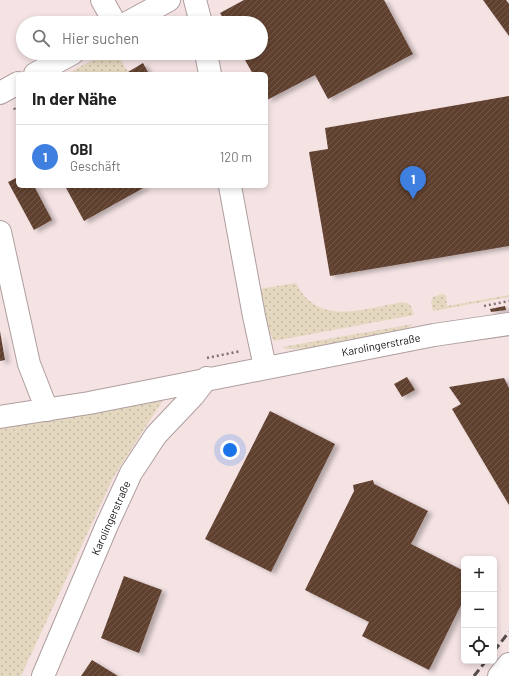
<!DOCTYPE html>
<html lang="de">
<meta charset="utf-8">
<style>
:root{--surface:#fff;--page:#f2f2f2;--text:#222;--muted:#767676;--line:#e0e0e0;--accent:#438980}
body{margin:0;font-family:Barlow,sans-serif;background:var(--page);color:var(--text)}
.controls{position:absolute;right:12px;bottom:12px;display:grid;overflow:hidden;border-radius:6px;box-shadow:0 2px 6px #0003}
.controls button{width:36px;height:36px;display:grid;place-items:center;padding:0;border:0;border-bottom:1px solid var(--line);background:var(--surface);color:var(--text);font:20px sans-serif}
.you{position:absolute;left:230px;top:450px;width:14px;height:14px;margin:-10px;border:3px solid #fff;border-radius:50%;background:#1a73e8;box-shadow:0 0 0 6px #1a73e833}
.badge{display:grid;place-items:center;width:26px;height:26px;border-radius:50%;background:var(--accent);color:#fff;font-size:13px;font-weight:700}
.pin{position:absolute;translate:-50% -33px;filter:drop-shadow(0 1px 2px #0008)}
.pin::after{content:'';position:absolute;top:21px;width:14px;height:12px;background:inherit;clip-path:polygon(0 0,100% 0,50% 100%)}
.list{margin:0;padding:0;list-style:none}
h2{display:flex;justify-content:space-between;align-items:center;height:52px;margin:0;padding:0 16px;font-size:17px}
h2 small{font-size:13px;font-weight:400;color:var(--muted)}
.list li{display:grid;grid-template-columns:26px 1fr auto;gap:12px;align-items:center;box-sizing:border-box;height:64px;padding:0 16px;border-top:1px solid var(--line)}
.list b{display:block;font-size:15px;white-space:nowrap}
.list p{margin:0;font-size:13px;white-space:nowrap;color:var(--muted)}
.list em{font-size:13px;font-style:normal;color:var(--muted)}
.icon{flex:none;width:22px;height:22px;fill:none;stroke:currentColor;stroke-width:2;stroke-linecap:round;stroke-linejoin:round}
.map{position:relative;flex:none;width:509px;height:676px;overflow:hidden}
.search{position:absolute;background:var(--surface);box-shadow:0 2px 6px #0003;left:16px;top:16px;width:252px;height:44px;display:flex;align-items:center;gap:10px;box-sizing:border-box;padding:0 14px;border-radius:22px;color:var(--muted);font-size:15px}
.panel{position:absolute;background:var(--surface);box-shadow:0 2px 6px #0003;left:16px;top:72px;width:252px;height:116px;border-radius:6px}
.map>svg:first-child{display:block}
.grass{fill:url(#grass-dots)}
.building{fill:url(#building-hatch);filter:url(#shadow)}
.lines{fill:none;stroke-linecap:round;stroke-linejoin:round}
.minor-casing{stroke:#af9e9f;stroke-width:24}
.path{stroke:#7d7273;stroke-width:2.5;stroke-dasharray:2 3;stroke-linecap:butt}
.minor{stroke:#fff;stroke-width:22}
.rail{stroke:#544c4c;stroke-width:3;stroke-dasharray:8 4;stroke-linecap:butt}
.labels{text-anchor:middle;stroke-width:4;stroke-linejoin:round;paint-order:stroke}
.street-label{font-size:11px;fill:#161111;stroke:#fff}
</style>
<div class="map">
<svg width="509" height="676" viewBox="0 0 509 676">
<defs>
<pattern id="grass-dots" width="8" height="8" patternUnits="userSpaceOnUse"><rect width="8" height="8" fill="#e5d8c0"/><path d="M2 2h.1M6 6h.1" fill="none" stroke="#c4b8a4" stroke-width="1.8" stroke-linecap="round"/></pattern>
<pattern id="building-hatch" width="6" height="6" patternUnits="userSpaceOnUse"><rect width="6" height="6" fill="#60402f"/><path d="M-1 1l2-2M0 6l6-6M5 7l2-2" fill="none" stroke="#72584a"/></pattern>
<filter id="shadow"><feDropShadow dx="4.5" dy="2.5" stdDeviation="2" flood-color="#0004"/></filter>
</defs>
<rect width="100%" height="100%" fill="#f5e3e4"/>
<path class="grass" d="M 105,53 L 117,53 L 128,72 L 124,74 L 67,74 Z
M 296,283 C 318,327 363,309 402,302 L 407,303 L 411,306 L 414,315 L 274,341 L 268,329 L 258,289 Z
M 441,294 L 446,295 L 447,306 L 509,295 L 509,297 L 433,311 L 431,303 L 433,297 Z
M 413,324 L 411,326 L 399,332 C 381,335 292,356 282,347 Z
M 163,400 L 114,476 L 21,676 L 0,676 L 0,428 Z"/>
<path class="building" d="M 244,0 L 384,0 L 413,54 L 328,99 L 315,75 L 267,100 L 266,74 L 253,74 L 241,53 L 261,53 L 261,23 L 226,23 L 220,13 Z
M 483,0 L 506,0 L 509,4 L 509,36 Z
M 143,63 L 149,74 L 124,74 L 128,72 Z
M 509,96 L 509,246 L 330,276 L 309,152 L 328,149 L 325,128 Z
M 18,177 L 18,186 L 34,186 L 52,220 L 34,230 L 8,182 Z
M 65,186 L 147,186 L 84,221 Z
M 505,306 L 506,310 L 491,312 L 490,309 Z
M 0,331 L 5,360 L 0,361 Z
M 407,377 L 415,390 L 402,397 L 394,384 Z
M 504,378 L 509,388 L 509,505 L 452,409 L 461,404 L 449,387 Z
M 270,411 L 335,444 L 271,572 L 205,539 Z
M 373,480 L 374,484 L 428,511 L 411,544 L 464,571 L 464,599 L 429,670 L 362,636 L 369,622 L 305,590 L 354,491 L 353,485 Z
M 124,576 L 162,590 L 139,653 L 101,638 Z
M 92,660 L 118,676 L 81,676 Z"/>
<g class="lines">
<g class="minor-casing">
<path id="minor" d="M 102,0 L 115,23
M 195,0 L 201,23
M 127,23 L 169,0
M 206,53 L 210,74
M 35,74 L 73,53
M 0,93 L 18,83
M 230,186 L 254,316 L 265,367
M 0,232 L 29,364 L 47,410
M 0,417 L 89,403 L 434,335 L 509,324
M 43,676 L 107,525 L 131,473 L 156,435 L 193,396 L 207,378
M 499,676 L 509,664"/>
</g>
<path class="path" d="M 14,108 L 18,114
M 484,306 L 509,301
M 207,358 L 241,351"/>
<use href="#minor" class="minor"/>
<path class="rail" d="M 494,651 L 509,632
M 474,676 L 486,661"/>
</g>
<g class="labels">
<g class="street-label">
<text transform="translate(381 345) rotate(-11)" y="4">Karolingerstraße</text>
<text transform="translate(111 518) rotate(-66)" y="4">Karolingerstraße</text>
</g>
</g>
</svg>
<div class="controls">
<button>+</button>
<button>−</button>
<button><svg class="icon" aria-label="locate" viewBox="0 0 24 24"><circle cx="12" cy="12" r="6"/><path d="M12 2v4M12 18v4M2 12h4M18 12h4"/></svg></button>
</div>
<div class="you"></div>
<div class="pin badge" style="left:413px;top:199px;background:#3f7fe0">1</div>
<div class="search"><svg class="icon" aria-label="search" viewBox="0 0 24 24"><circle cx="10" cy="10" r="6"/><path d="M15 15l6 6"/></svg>Hier suchen</div>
<section class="panel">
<h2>In der Nähe<small></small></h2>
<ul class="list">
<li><span class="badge" style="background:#3f7fe0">1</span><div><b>OBI</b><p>Geschäft</p></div><em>120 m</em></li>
</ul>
</section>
</div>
